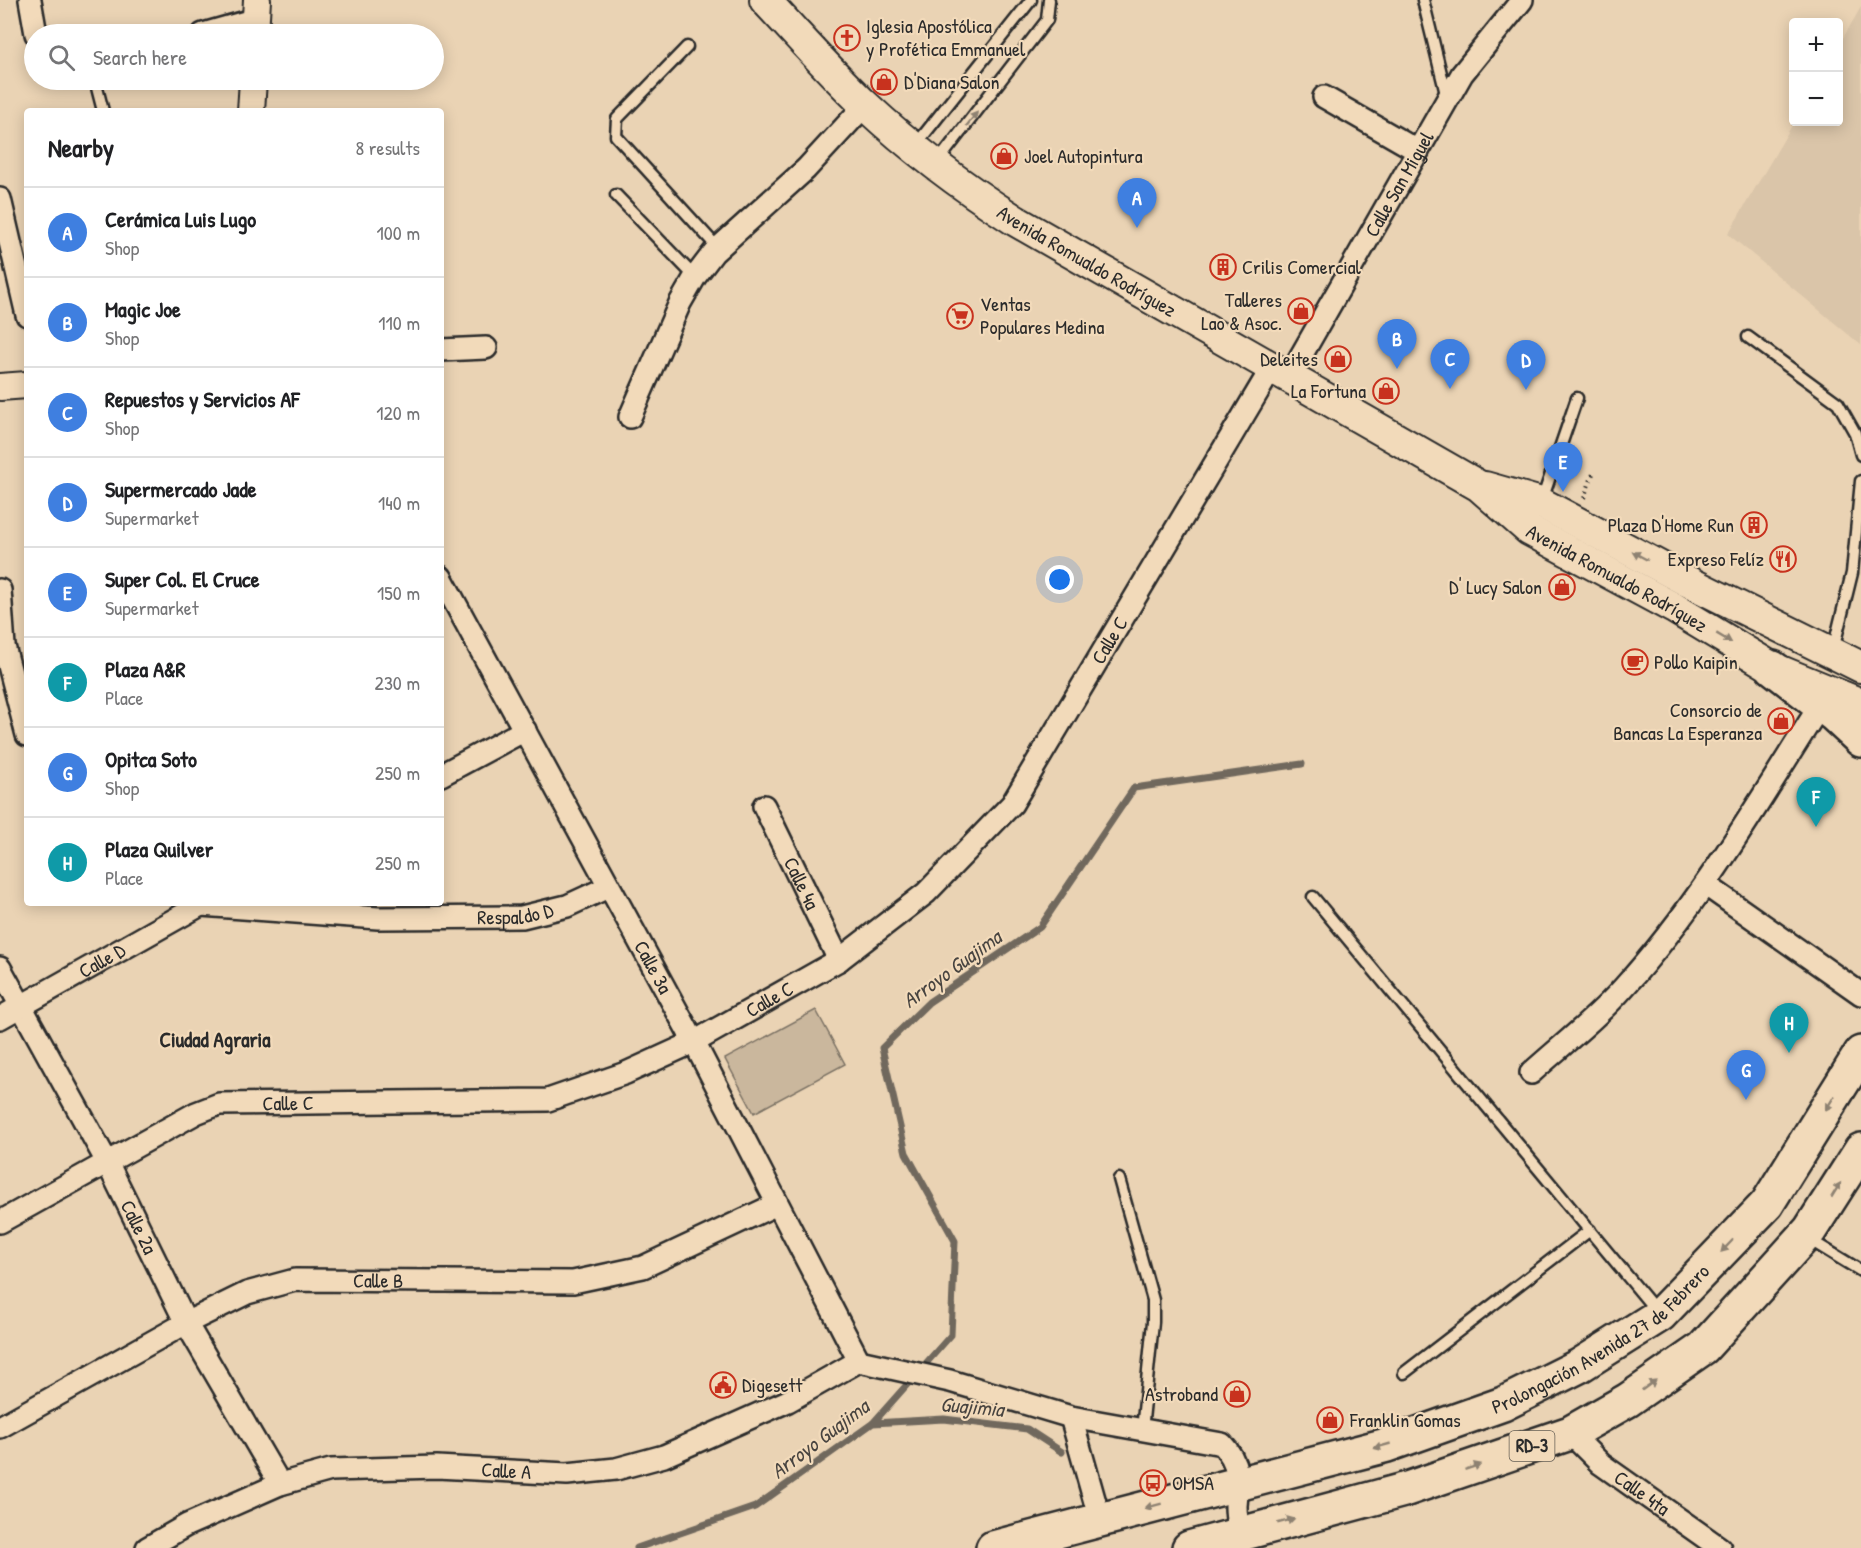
<!DOCTYPE html>
<meta charset="utf-8">
<style>
:root{--surface:#fff;--page:#f2f2f2;--text:#202124;--muted:#757577;--line:#e0e0e0;--accent:#c8321e}
body{margin:0;font-family:"Patrick Hand",sans-serif;background:var(--page);color:var(--text)}
.controls{position:absolute;right:18px;top:18px;display:grid;overflow:hidden;border-radius:6px;box-shadow:0 3px 15px #0003}
.controls button{width:54px;height:54px;display:grid;place-items:center;padding:0;border:0;border-bottom:2px solid var(--line);background:var(--surface);color:var(--text);font:30px sans-serif}
.you{position:absolute;left:1060px;top:580px;width:21px;height:21px;margin:-15px;border:4px solid #fff;border-radius:50%;background:#1a73e8;box-shadow:0 0 0 9px #1a73e833}
.badge{display:grid;place-items:center;width:39px;height:39px;border-radius:50%;background:var(--accent);color:#fff;font-size:20px;font-weight:700}
.pin{position:absolute;translate:-50% -50px;filter:drop-shadow(0 2px 3px #0008)}
.pin::after{content:'';position:absolute;top:32px;width:21px;height:18px;background:inherit;clip-path:polygon(0 0,100% 0,50% 100%)}
.list{margin:0;padding:0;list-style:none}
h2{display:flex;justify-content:space-between;align-items:center;height:78px;margin:0;padding:0 24px;font-size:26px}
h2 small{font-size:20px;font-weight:400;color:var(--muted)}
.list li{display:grid;grid-template-columns:39px 1fr auto;gap:18px;align-items:center;box-sizing:border-box;height:90px;padding:0 24px;border-top:2px solid var(--line)}
.list b{display:block;font-size:22px;white-space:nowrap}
.list p{margin:0;font-size:20px;white-space:nowrap;color:var(--muted)}
.list em{font-size:20px;font-style:normal;color:var(--muted)}
.icon{flex:none;width:33px;height:33px;fill:none;stroke:currentColor;stroke-width:2;stroke-linecap:round;stroke-linejoin:round}
.map{position:relative;flex:none;width:1861px;height:1548px;overflow:hidden}
.search{position:absolute;background:var(--surface);box-shadow:0 3px 15px #0003;left:24px;top:24px;width:420px;height:66px;display:flex;align-items:center;gap:15px;box-sizing:border-box;padding:0 21px;border-radius:33px;color:var(--muted);font-size:22px}
.panel{position:absolute;background:var(--surface);box-shadow:0 3px 15px #0003;left:24px;top:108px;width:420px;height:798px;border-radius:6px}
.map>svg:first-child{display:block}
.built{fill:#dac5a9}
.green{fill:#cab79d;stroke:#7a7164;stroke-width:1.5}
.lines{fill:none;stroke-linecap:round;stroke-linejoin:round}
.stream{stroke:#70685d;stroke-width:7}
.service-casing{stroke:#2b2b2b;stroke-width:15}
.minor-casing{stroke:#2b2b2b;stroke-width:26}
.tertiary-casing{stroke:#2b2b2b;stroke-width:30}
.secondary-casing{stroke:#2b2b2b;stroke-width:34}
.primary-casing{stroke:#2b2b2b;stroke-width:38}
.path{stroke:#2b2b2b;stroke-width:4;stroke-dasharray:1.5 4.5;stroke-linecap:butt}
.service{stroke:#f2daba;stroke-width:10}
.minor{stroke:#f2daba;stroke-width:21}
.tertiary{stroke:#f2daba;stroke-width:26}
.secondary{stroke:#f2daba;stroke-width:30}
.primary{stroke:#f2daba;stroke-width:33}
.oneway{fill:#8e8272}
.labels{text-anchor:middle;stroke-width:4.5;stroke-linejoin:round;paint-order:stroke}
.shield{fill:#f2daba;stroke:#676056;stroke-width:1.5}
.shield-label{font-size:18px;font-weight:bold;fill:#2b2b2b}
.poi-label{font-size:20px;fill:#2b2b2b;stroke:#f2daba;text-anchor:start}
.street-label{font-size:20px;fill:#2b2b2b;stroke:#f2daba}
.water-label{font-size:21px;font-style:italic;fill:#484440;stroke:#f2daba}
.neighbourhood-label{font-size:21px;font-weight:bold;fill:#2b2b2b;stroke:#f2daba}
</style>
<div class="map">
<svg width="1861" height="1548" viewBox="0 0 1861 1548">
<rect width="100%" height="100%" fill="#ead3b4"/>
<filter id="ink" filterUnits="userSpaceOnUse"><feTurbulence type="fractalNoise" baseFrequency=".0167" numOctaves="2"/><feDisplacementMap in="SourceGraphic" scale="12" xChannelSelector="R" yChannelSelector="G"/><feConvolveMatrix kernelMatrix="1 2 1 2 8 2 1 2 1" color-interpolation-filters="sRGB"/></filter>
<g filter="url(#ink)">
<path class="built" d="M 1861,7 L 1861,345 L 1728,234 L 1794,122 L 1838,122 L 1839,45 Z"/>
<path class="green" d="M 816,1010 L 845,1064 L 754,1113 L 725,1059 Z"/>
<g class="lines">
<path class="stream" d="M 873,1423 L 944,1419 L 1027,1429 L 1062,1452
M 637,1548 L 755,1507 L 873,1423 L 951,1335 L 955,1241 L 906,1153 L 882,1048 L 929,1002 L 1040,927 L 1134,788 L 1302,764"/>
<g class="service-casing">
<path id="service" d="M 1423,0 L 1447,98
M 687,47 L 617,119 L 616,136 L 718,248
M 95,80 L 103,111
M 915,146 L 1031,0
M 936,164 L 1047,20 L 1049,0
M 616,195 L 695,277
M 1748,337 L 1838,403 L 1855,433 L 1861,455
M 1541,503 L 1577,398
M 1833,650 L 1852,573 L 1861,481
M 1313,897 L 1658,1313
M 1119,1179 L 1153,1300 L 1153,1322 L 1142,1430
M 1807,1238 L 1861,1271
M 1404,1373 L 1590,1230"/>
</g>
<g class="minor-casing">
<g id="minor">
<path d="M 30,0 L 36,34"/>
<path d="M 203,34 L 256,19"/>
<path d="M 1324,97 L 1418,151"/>
<path d="M 0,199 L 27,315"/>
<path d="M 441,350 L 486,348"/>
<path id="s1" d="M 1290,375 L 1462,74 L 1522,0"/>
<path d="M 630,417 L 680,303 L 695,277 L 714,252 L 806,169 L 865,105"/>
<path id="s2" d="M 441,577 L 694,1042 L 859,1361"/>
<path d="M 0,590 L 4,646 L 27,735"/>
<path d="M 441,775 L 525,730"/>
<path id="s3" d="M 764,806 L 839,960"/>
<path d="M 1706,885 L 1861,994"/>
<path id="s4" d="M 201,905 L 378,918 L 522,917 L 567,906 L 608,887"/>
<path id="s5" d="M 0,968 L 107,1162 L 186,1323 L 280,1484"/>
<path id="s6" d="M 0,1018 L 204,903"/>
<path d="M 1531,1073 C 1562,1045 1597,1018 1625,986 C 1702,901 1759,801 1821,704"/>
<path id="s7" d="M 0,1222 L 196,1113 L 219,1104 L 548,1100 L 626,1073 L 694,1042 L 839,960 L 926,893 L 1012,804 L 1273,366"/>
<path d="M 859,1361 L 950,1381 L 1071,1417 L 1222,1444 C 1241,1464 1238,1482 1236,1506 C 1236,1519 1239,1532 1241,1544"/>
<path d="M 1071,1417 L 1100,1520"/>
<path id="s8" d="M 0,1427 L 186,1323 L 247,1293 L 295,1280 L 573,1282 L 643,1267 L 777,1204"/>
<path id="s9" d="M 1570,1433 L 1601,1464 L 1720,1548"/>
<path id="s10" d="M 147,1548 L 187,1525 L 280,1484 L 331,1470 L 437,1467 L 567,1474 L 616,1469 L 664,1456 L 788,1401 L 859,1361"/>
</g>
</g>
<g class="tertiary-casing">
<path id="tertiary" d="M 255,34 L 257,0
M 251,111 L 253,80
M 0,387 L 27,385"/>
</g>
<g class="secondary-casing">
<g id="secondary">
<path id="s11" d="M 765,0 C 798,35 831,73 866,106 C 912,149 963,187 1016,221 L 1479,486 L 1529,530 L 1674,608 L 1773,668 L 1861,704"/>
<path d="M 1485,487 L 1541,503 L 1685,580 L 1861,667"/>
</g>
</g>
<g class="primary-casing">
<g id="primary">
<path d="M 1773,668 L 1834,715 L 1861,740"/>
<path id="s12" d="M 993,1548 L 1387,1445 L 1503,1404 L 1579,1366 L 1660,1315 L 1767,1204 L 1861,1053"/>
<path d="M 1189,1548 L 1404,1490 L 1570,1433 L 1628,1400 L 1703,1348 L 1810,1230 L 1861,1150"/>
</g>
</g>
<path class="path" d="M 1584,498 L 1594,471"/>
<use href="#service" class="service"/>
<use href="#minor" class="minor"/>
<use href="#tertiary" class="tertiary"/>
<use href="#secondary" class="secondary"/>
<use href="#primary" class="primary"/>
</g>
<defs><path id="oneway-solid" d="M-6-.8H1V-3.2L6.5 0L1 3.2V.8H-6Z" transform="scale(1.5)"/></defs>
<g class="oneway">
<use href="#oneway-solid" transform="translate(972 119) rotate(-52)"/>
<use href="#oneway-solid" transform="translate(1640 556) rotate(-152)"/>
<use href="#oneway-solid" transform="translate(1724 638) rotate(31)"/>
<use href="#oneway-solid" transform="translate(1830 1103) rotate(122)"/>
<use href="#oneway-solid" transform="translate(1836 1190) rotate(-58)"/>
<use href="#oneway-solid" transform="translate(1727 1246) rotate(134)"/>
<use href="#oneway-solid" transform="translate(1649 1385) rotate(-36)"/>
<use href="#oneway-solid" transform="translate(1382 1446) rotate(164)"/>
<use href="#oneway-solid" transform="translate(1473 1467) rotate(-19)"/>
<use href="#oneway-solid" transform="translate(1153 1506) rotate(165)"/>
<use href="#oneway-solid" transform="translate(1286 1521) rotate(-15)"/>
</g>
</g>
<defs>
<g id="church-ring" transform="scale(1.35)"><circle r="9.5" fill="#f2daba" stroke="#c8321e" stroke-width="1.5"/><path d="M-1.2-6h2.4v3.5h3.3v2.4h-3.3V6h-2.4V-.1h-3.3v-2.4h3.3Z" fill="#c8321e"/></g>
<g id="shop-ring" transform="scale(1.35)"><circle r="9.5" fill="#f2daba" stroke="#c8321e" stroke-width="1.5"/><path d="M-5-2.5h2.3a2.7 3.5 0 0 1 5.4 0H5L5.5 6h-11ZM-1.5-2.5h3a1.5 2.3 0 0 0-3 0Z" fill="#c8321e"/></g>
<g id="building-ring" transform="scale(1.35)"><circle r="9.5" fill="#f2daba" stroke="#c8321e" stroke-width="1.5"/><path d="M-4-6H4V6H1V3H-1V6H-4ZM-2.5-4.3h1.7v1.8h-1.7ZM.8-4.3h1.7v1.8H.8ZM-2.5-1h1.7V.8h-1.7ZM.8-1h1.7V.8H.8Z" fill="#c8321e"/></g>
<g id="supermarket-ring" transform="scale(1.35)"><circle r="9.5" fill="#f2daba" stroke="#c8321e" stroke-width="1.5"/><path d="M-6-5.5h2.5l.6 2H6L4.5 2H-2.5L-4.4-4H-6ZM-1.5 3.2a1.3 1.3 0 1 0 .1 0ZM3 3.2a1.3 1.3 0 1 0 .1 0Z" fill="#c8321e"/></g>
<g id="restaurant-ring" transform="scale(1.35)"><circle r="9.5" fill="#f2daba" stroke="#c8321e" stroke-width="1.5"/><path d="M-5-6h1v4h1v-4h1v4h1v-4h1v5L-1.5 .5V6h-2V.5L-5-1ZM5-6V6H3V1.5H1.5Q1.5-4 5-6Z" fill="#c8321e"/></g>
<g id="cafe-ring" transform="scale(1.35)"><circle r="9.5" fill="#f2daba" stroke="#c8321e" stroke-width="1.5"/><path d="M-5.5-4.5H6V0H3Q3 3.5 0 3.5H-2.5Q-5.5 3.5-5.5 0ZM3-3.2v2h1.7v-2ZM-6 4.5H4V6H-6Z" fill="#c8321e"/></g>
<g id="civic-ring" transform="scale(1.35)"><circle r="9.5" fill="#f2daba" stroke="#c8321e" stroke-width="1.5"/><path d="M-.6-6.5H3V-4.5H.6V-3L4-1V1h2V6H-6V1h2V-1L-.6-3ZM-1.2 2.5V6h2.4V2.5Z" fill="#c8321e"/></g>
<g id="bus-ring" transform="scale(1.35)"><circle r="9.5" fill="#f2daba" stroke="#c8321e" stroke-width="1.5"/><path d="M-5-6H5V4H4V6H2V4H-2V6H-4V4H-5ZM-3.5-4V0h7V-4ZM-3.5 1.2v1.5H-2V1.2ZM2 1.2v1.5H3.5V1.2Z" fill="#c8321e"/></g>
</defs>
<g fill-rule="evenodd">
<use href="#church-ring" x="847" y="38"/>
<use href="#shop-ring" x="884" y="82"/>
<use href="#shop-ring" x="1004" y="156"/>
<use href="#building-ring" x="1223" y="267"/>
<use href="#shop-ring" x="1301" y="311"/>
<use href="#supermarket-ring" x="960" y="316"/>
<use href="#shop-ring" x="1338" y="359"/>
<use href="#shop-ring" x="1386" y="391"/>
<use href="#building-ring" x="1754" y="525"/>
<use href="#restaurant-ring" x="1783" y="559"/>
<use href="#shop-ring" x="1562" y="587"/>
<use href="#cafe-ring" x="1635" y="662"/>
<use href="#shop-ring" x="1781" y="721"/>
<use href="#civic-ring" x="723" y="1385"/>
<use href="#shop-ring" x="1237" y="1394"/>
<use href="#shop-ring" x="1330" y="1420"/>
<use href="#bus-ring" x="1153" y="1483"/>
</g>
<g class="labels">
<rect class="shield" x="1509.5" y="1431" width="45" height="30" rx="4.5"/>
<g class="shield-label">
<text x="1532" y="1452">RD-3</text>
</g>
<g class="poi-label">
<text x="866" y="33">Iglesia Apostólica<tspan x="866" dy="23">y Profética Emmanuel</tspan></text>
<text x="904" y="89">D'Diana Salon</text>
<text x="1024" y="163">Joel Autopintura</text>
<text x="1242" y="274">Crilis Comercial</text>
<text x="1282" y="307" text-anchor="end">Talleres<tspan x="1282" dy="23">Lao &amp; Asoc.</tspan></text>
<text x="980" y="311">Ventas<tspan x="980" dy="23">Populares Medina</tspan></text>
<text x="1318" y="366" text-anchor="end">Deleites</text>
<text x="1366" y="398" text-anchor="end">La Fortuna</text>
<text x="1734" y="532" text-anchor="end">Plaza D'Home Run</text>
<text x="1764" y="566" text-anchor="end">Expreso Felíz</text>
<text x="1542" y="594" text-anchor="end">D' Lucy Salon</text>
<text x="1654" y="669">Pollo Kaipin</text>
<text x="1762" y="717" text-anchor="end">Consorcio de<tspan x="1762" dy="23">Bancas La Esperanza</tspan></text>
<text x="742" y="1392">Digesett</text>
<text x="1218" y="1401" text-anchor="end">Astroband</text>
<text x="1350" y="1427">Franklin Gomas</text>
<text x="1172" y="1490">OMSA</text>
</g>
<g class="street-label">
<text dy="7" stroke="none"><textPath href="#s1" startOffset="220">Calle San Miguel</textPath></text>
<text dy="7" stroke="none"><textPath href="#s11" startOffset="417">Avenida Romualdo Rodríguez</textPath></text>
<text dy="7" stroke="none"><textPath href="#s11" startOffset="1036">Avenida Romualdo Rodríguez</textPath></text>
<text dy="7" stroke="none"><textPath href="#s7" startOffset="1326">Calle C</textPath></text>
<text dy="7" stroke="none"><textPath href="#s3" startOffset="86">Calle 4a</textPath></text>
<text dy="7" stroke="none"><textPath href="#s4" startOffset="315">Respaldo D</textPath></text>
<text dy="7" stroke="none"><textPath href="#s6" startOffset="117">Calle D</textPath></text>
<text dy="7" stroke="none"><textPath href="#s2" startOffset="444">Calle 3a</textPath></text>
<text dy="7" stroke="none"><textPath href="#s7" startOffset="822">Calle C</textPath></text>
<text dy="7" stroke="none"><textPath href="#s7" startOffset="318">Calle C</textPath></text>
<text dy="7" stroke="none"><textPath href="#s5" startOffset="294">Calle 2a</textPath></text>
<text dy="7" stroke="none"><textPath href="#s8" startOffset="414">Calle B</textPath></text>
<text dy="7" stroke="none"><textPath href="#s12" startOffset="648">Prolongación Avenida 27 de Febrero</textPath></text>
<text dy="7" stroke="none"><textPath href="#s10" startOffset="376">Calle A</textPath></text>
<text dy="7" stroke="none"><textPath href="#s9" startOffset="94">Calle 4ta</textPath></text>
</g>
<g class="water-label">
<text transform="translate(952 969) rotate(-36)" y="7">Arroyo Guajima</text>
<text transform="translate(972 1407) rotate(5)" y="7">Guajimia</text>
<text transform="translate(820 1439) rotate(-37)" y="7">Arroyo Guajima</text>
</g>
<g class="neighbourhood-label">
<text x="215" y="1047">Ciudad Agraria</text>
</g>
</g>
</svg>
<div class="controls">
<button>+</button>
<button>−</button>
</div>
<div class="you"></div>
<div class="pin badge" style="left:1137px;top:228px;background:#3f7fe0">A</div>
<div class="pin badge" style="left:1397px;top:369px;background:#3f7fe0">B</div>
<div class="pin badge" style="left:1450px;top:389px;background:#3f7fe0">C</div>
<div class="pin badge" style="left:1526px;top:390px;background:#3f7fe0">D</div>
<div class="pin badge" style="left:1563px;top:492px;background:#3f7fe0">E</div>
<div class="pin badge" style="left:1816px;top:827px;background:#0f9aa8">F</div>
<div class="pin badge" style="left:1746px;top:1100px;background:#3f7fe0">G</div>
<div class="pin badge" style="left:1789px;top:1053px;background:#0f9aa8">H</div>
<div class="search"><svg class="icon" aria-label="search" viewBox="0 0 24 24"><circle cx="10" cy="10" r="6"/><path d="M15 15l6 6"/></svg>Search here</div>
<section class="panel">
<h2>Nearby<small>8 results</small></h2>
<ul class="list">
<li><span class="badge" style="background:#3f7fe0">A</span><div><b>Cerámica Luis Lugo</b><p>Shop</p></div><em>100 m</em></li>
<li><span class="badge" style="background:#3f7fe0">B</span><div><b>Magic Joe</b><p>Shop</p></div><em>110 m</em></li>
<li><span class="badge" style="background:#3f7fe0">C</span><div><b>Repuestos y Servicios AF</b><p>Shop</p></div><em>120 m</em></li>
<li><span class="badge" style="background:#3f7fe0">D</span><div><b>Supermercado Jade</b><p>Supermarket</p></div><em>140 m</em></li>
<li><span class="badge" style="background:#3f7fe0">E</span><div><b>Super Col. El Cruce</b><p>Supermarket</p></div><em>150 m</em></li>
<li><span class="badge" style="background:#0f9aa8">F</span><div><b>Plaza A&amp;R</b><p>Place</p></div><em>230 m</em></li>
<li><span class="badge" style="background:#3f7fe0">G</span><div><b>Opitca Soto</b><p>Shop</p></div><em>250 m</em></li>
<li><span class="badge" style="background:#0f9aa8">H</span><div><b>Plaza Quilver</b><p>Place</p></div><em>250 m</em></li>
</ul>
</section>
</div>
